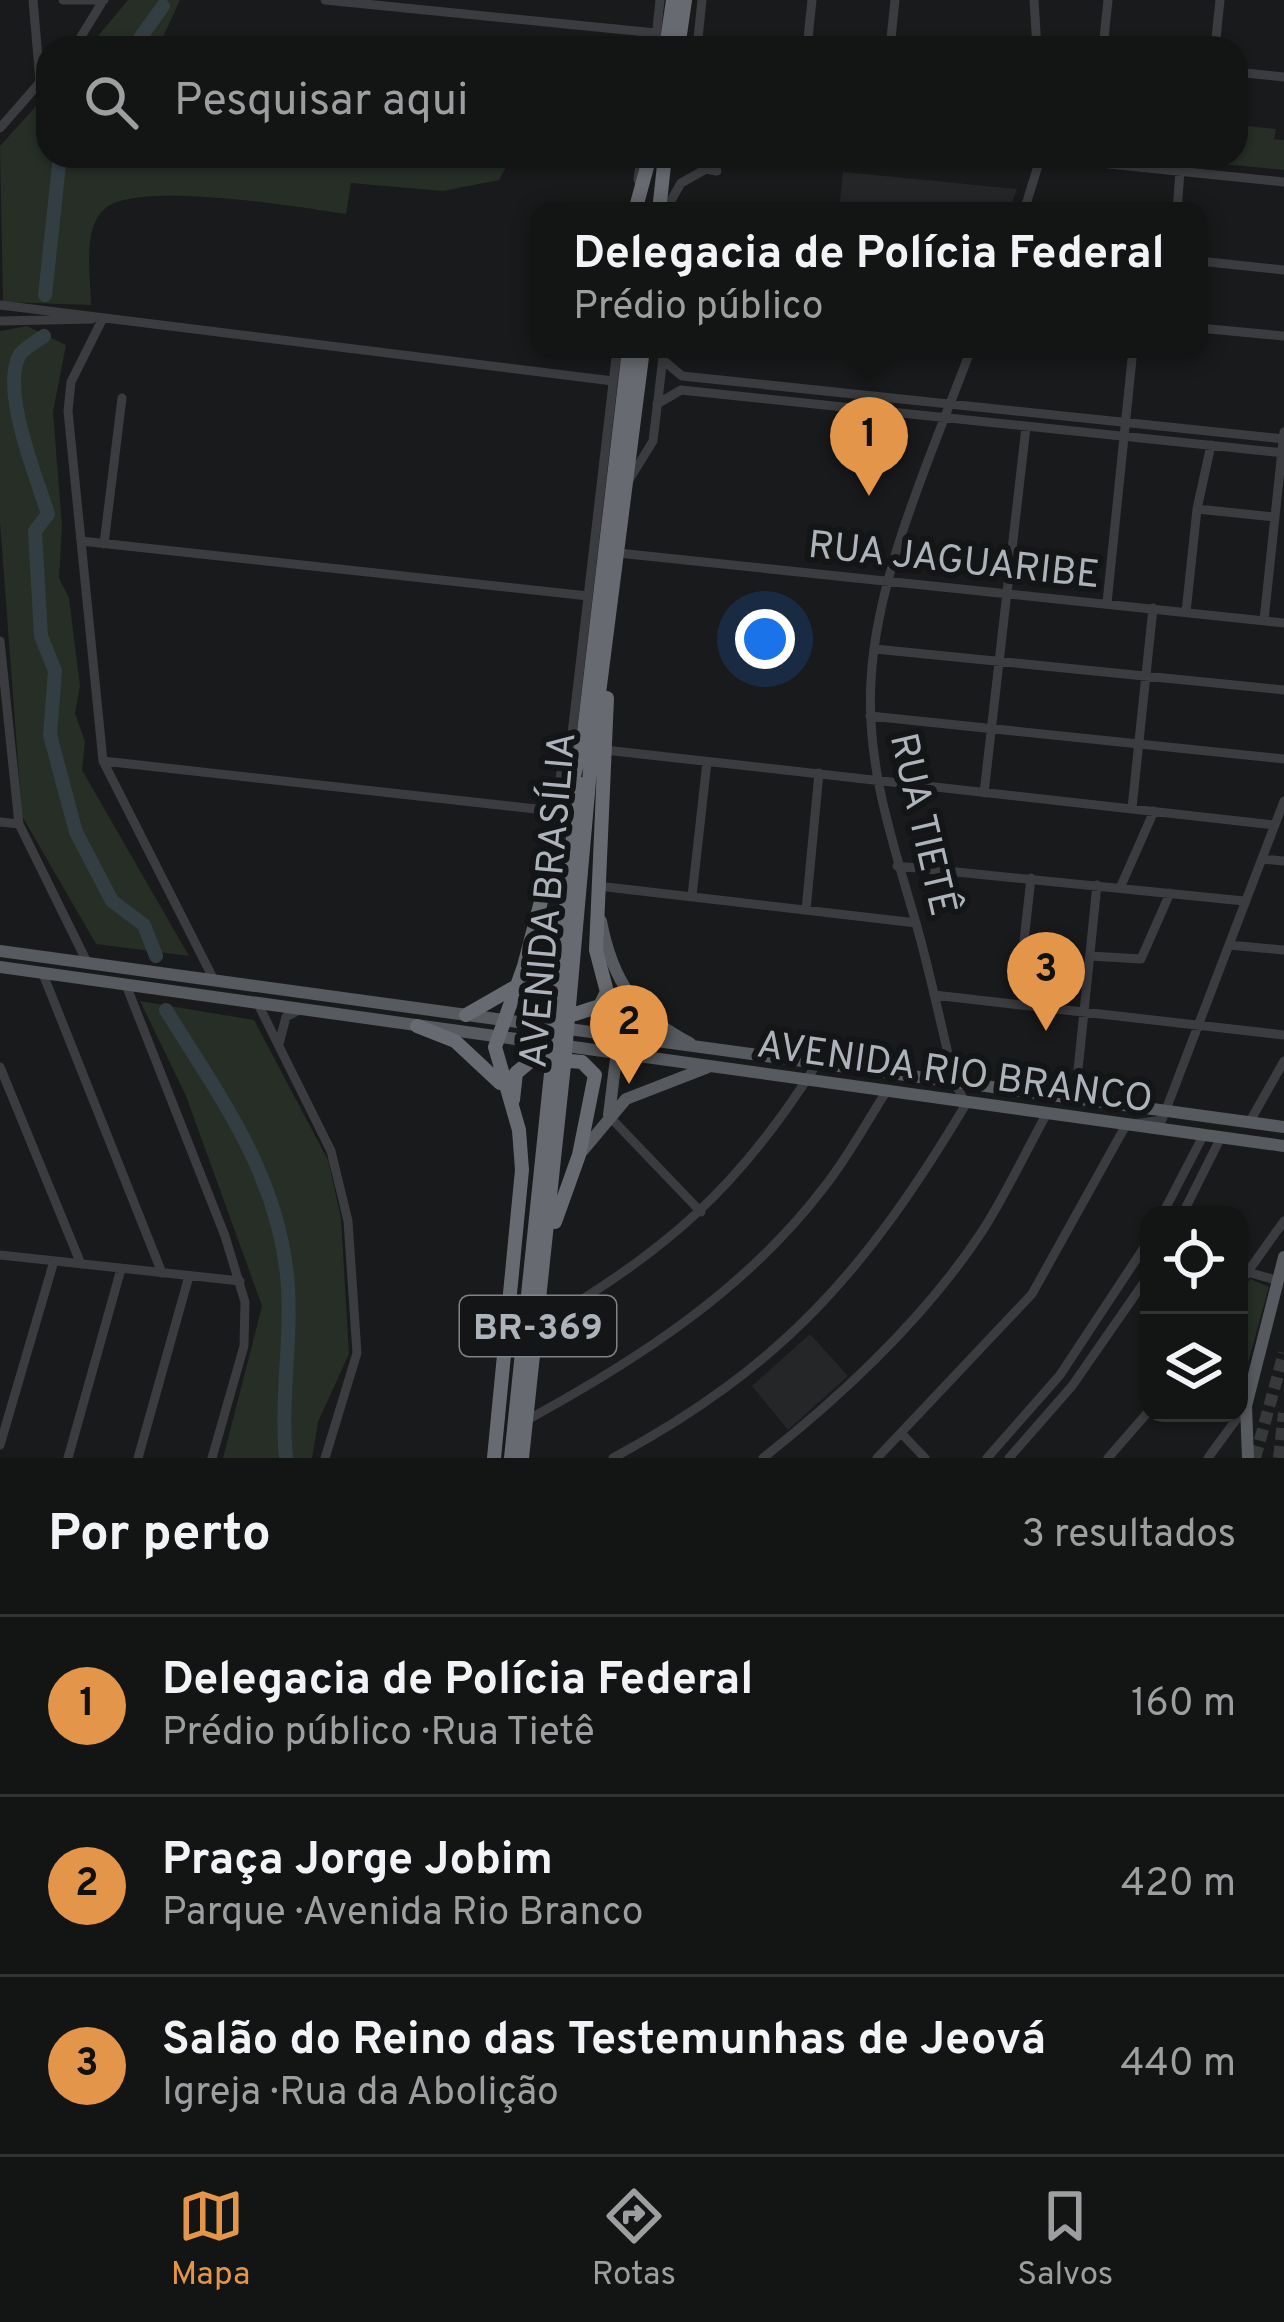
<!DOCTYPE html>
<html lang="pt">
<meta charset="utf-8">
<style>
:root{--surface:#131414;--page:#202122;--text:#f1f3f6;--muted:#9d9ea0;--line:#323334;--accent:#e39649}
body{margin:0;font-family:Overpass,sans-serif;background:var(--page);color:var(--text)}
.controls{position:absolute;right:36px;bottom:36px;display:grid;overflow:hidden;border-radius:24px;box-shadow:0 3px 9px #0004}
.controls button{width:108px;height:108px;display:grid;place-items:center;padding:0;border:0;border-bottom:3px solid var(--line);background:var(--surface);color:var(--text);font:60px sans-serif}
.you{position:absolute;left:765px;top:639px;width:42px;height:42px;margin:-30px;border:9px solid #fff;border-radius:50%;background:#1a73e8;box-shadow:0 0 0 18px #1a73e833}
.badge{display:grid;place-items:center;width:78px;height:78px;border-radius:50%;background:var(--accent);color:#111;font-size:39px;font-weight:700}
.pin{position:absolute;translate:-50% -99px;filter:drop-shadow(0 3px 6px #0008)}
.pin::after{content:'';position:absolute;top:63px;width:42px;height:36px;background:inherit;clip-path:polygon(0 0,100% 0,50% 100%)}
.popup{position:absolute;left:530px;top:202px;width:678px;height:156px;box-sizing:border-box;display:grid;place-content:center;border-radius:24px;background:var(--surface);filter:drop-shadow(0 3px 9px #0005);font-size:39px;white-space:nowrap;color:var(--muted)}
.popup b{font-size:45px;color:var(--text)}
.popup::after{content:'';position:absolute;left:50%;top:100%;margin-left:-24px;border:24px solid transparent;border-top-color:var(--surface)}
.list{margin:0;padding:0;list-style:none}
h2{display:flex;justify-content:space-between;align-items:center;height:156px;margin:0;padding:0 48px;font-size:51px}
h2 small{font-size:39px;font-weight:400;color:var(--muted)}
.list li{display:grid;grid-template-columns:78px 1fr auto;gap:36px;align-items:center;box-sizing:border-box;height:180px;padding:0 48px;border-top:3px solid var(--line)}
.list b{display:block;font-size:45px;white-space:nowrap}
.list p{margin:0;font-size:39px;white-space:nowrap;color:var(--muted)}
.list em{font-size:39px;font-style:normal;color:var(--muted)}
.icon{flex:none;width:66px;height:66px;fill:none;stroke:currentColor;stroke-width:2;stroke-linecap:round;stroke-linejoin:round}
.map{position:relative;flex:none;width:1284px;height:1458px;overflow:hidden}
.search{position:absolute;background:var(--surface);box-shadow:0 3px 9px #0004;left:36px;right:36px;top:36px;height:132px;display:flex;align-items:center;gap:30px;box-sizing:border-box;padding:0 42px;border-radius:36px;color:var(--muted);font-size:45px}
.sheet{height:696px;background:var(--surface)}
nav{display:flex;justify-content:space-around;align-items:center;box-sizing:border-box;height:168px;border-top:3px solid var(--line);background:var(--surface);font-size:33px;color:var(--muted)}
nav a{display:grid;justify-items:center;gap:6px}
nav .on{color:var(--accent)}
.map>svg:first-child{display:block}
.built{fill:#252628}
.green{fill:#262e26}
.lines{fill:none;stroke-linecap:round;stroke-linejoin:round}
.river{stroke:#333e43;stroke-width:14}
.major-tunnel{stroke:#37393b;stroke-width:12;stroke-dasharray:12 6;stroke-linecap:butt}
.minor{stroke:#3b3c40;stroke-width:9}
.major{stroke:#575a5f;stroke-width:12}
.highway{stroke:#676b71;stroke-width:14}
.highway-bridge{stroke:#676b71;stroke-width:14}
.labels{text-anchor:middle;stroke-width:12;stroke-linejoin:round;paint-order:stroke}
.shield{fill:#141516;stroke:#7f8489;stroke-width:3}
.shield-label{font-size:36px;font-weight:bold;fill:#adb3ba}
.street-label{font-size:39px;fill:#adb3ba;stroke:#141516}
</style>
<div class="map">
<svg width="1284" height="1458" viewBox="0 0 1284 1458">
<rect width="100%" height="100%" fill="#191a1b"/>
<path class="built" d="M 843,172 L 1017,189 L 1009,211 L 839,211 Z
M 810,1334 L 848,1376 L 788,1430 L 752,1386 Z"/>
<path class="green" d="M 128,0 L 180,0 L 158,48 L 88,48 Z
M 48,93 L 48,156 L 512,156 L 499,180 L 443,191 L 351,183 L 346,214 C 299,207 143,181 107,207 C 81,226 91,278 91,305 L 3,302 L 0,146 Z
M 1236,125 L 1276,129 L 1274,139 L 1284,140 L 1284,170 L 1213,163 L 1214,156 L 1236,156 Z
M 27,326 L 66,345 L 53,412 L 62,526 L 59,578 L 69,598 L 80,686 L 75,713 L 85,742 L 82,770 L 189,956 L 96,944 L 22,816 L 0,523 L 0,331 Z
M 140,1001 L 254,1020 L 328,1160 L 341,1218 L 349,1354 L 318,1422 L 312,1458 L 223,1458 L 262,1306 L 186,1096 Z
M 1250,1279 L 1269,1287 L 1239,1395 L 1239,1294 Z"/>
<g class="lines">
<path class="river" d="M 133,48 L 163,6
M 45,295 L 60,156
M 44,336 C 37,341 26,347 20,354 C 0,389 36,476 48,514 L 35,531 L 41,636 L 55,671 L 50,735 L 76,832 L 112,901 L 144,925 L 156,956
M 166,1010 C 219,1096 276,1171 287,1275 C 293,1336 280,1396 286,1458"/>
<path class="major-tunnel" d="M 1255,1458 L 1284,1353
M 1279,1458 L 1284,1413"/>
<path class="minor" d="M 33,0 L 40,81
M 63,0 L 104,0
M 325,0 L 656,33
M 1034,0 L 1037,48
M 698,41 L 783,48
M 74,48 L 101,4
M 655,48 L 660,0
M 697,48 L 702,0
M 807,48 L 812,0
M 890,48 L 895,0
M 1103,48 L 1108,0
M 1215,48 L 1220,0
M 1236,72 L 1284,77
M 0,128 L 48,73
M 691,156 L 706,169 L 717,171
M 1041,157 L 1284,182
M 638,180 L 641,156
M 665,211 L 681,183 L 706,169
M 1024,211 L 1041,156
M 1177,211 L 1180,171
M 1199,261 L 1284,270
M 0,305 L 613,381
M 103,318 L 71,382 L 68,411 L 103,761 L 213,978
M 0,321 L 92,319
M 1199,328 L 1284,336
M 663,360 L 682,376 L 1284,439
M 657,404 L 681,390 L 1284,453
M 629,480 L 653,441 L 664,349
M 1197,509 L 1275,517
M 81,541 L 588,596
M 104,544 L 122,398
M 618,553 L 1284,623
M 1107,603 L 1133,349
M 1186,612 L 1197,509 L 1211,445
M 1264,620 L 1284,432
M 0,641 L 19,824 L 87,962
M 875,649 L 1284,690
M 870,716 L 1284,759
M 605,750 L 1275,825
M 103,761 L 545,810
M 566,785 L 617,349
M 984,793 L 1026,427
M 1132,808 L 1153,608
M 545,810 L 556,801 L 562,767
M 0,822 L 19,824
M 1262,859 L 1284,861
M 897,866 L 1244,901
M 598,886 L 916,923
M 1120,888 L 1154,811
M 692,896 L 707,762
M 806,910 L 819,773
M 1229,945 L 1284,950
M 1023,950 L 1031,878
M 1090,956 L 1141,959 L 1170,893
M 43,974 L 162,1273
M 126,985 L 225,1236 L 245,1302 L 244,1346 L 212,1458
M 934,995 L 1284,1035
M 258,1004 L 331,1151 L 348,1221 L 357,1353 L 325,1458
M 279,1044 L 286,1017 L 299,1010
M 0,1067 L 81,1264
M 1075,1099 L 1097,885
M 609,1116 L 701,1212
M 1249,1123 L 1284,1061
M 1134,1124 L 1162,1120 L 1284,801
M 1162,1215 L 1203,1136
M 1182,1215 L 1220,1139
M 0,1255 L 240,1281
M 1247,1272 L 1276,1280
M 1239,1284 L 1284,1221
M 538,1326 C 663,1254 738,1189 816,1065
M 527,1420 C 639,1359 747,1289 825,1186 C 848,1157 866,1123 886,1092
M 902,1434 L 925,1458
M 0,1445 L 54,1261
M 68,1458 L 121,1269
M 138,1458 L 189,1276
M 613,1458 C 784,1366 868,1268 966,1104 L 955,1083 C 942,1030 931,976 916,923 C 893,843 866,766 871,681 C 876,574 934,449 971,349
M 763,1458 C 844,1394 926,1317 983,1230 C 1006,1194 1025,1153 1046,1115
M 877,1458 L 1032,1294 L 1126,1125
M 987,1458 L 1060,1375 L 1149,1240
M 1009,1458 L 1072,1386 L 1149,1275
M 1108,1458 L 1149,1411
M 1208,1458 L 1246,1406"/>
<path class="major" d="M 601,921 C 612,980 636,1016 690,1043
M 0,951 L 1284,1127
M 0,967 L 1284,1146
M 607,992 L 620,1026 L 609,1115
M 579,1155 L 626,1099 L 706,1068
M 1248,1458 L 1246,1406 L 1284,1257"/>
<path class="highway" d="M 666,48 L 673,0
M 678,48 L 685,0
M 635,211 L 650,156
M 659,211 L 665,156
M 582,749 L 629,349
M 533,955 L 532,992 L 539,1004 L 575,1014 L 600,1006 L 607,992 L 596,950 L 607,698
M 557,1005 L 578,783
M 569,1006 L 592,748 L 643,349
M 466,1015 L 513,988
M 417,1026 L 455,1041 L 500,1083
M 513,1100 L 516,1073 L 534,1058 L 582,1062 L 595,1075 L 579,1155 L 555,1222
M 494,1458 L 522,1170 L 519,1130 L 495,1047 L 524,966 L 582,745
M 511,1458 L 552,1064
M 522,1458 L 564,1065"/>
<path class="highway-bridge" d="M 552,1064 L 557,1005
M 564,1065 L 569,1006"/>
</g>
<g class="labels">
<rect class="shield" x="460" y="1296" width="156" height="60" rx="9"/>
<g class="shield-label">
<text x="538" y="1339">BR-369</text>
</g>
<g class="street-label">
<text transform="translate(954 558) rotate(6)" y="14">RUA JAGUARIBE</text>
<text transform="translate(925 824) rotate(77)" y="14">RUA TIETÊ</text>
<text transform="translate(546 900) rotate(-85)" y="14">AVENIDA BRASÍLIA</text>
<text transform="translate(955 1070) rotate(8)" y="14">AVENIDA RIO BRANCO</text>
</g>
</g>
</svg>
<div class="controls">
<button><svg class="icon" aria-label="locate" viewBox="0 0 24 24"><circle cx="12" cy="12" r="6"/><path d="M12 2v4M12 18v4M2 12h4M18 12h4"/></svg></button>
<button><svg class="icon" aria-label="layers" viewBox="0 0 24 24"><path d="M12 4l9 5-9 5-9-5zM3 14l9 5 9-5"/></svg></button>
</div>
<div class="you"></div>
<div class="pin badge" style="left:869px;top:496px">1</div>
<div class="popup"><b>Delegacia de Polícia Federal</b>Prédio público</div>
<div class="pin badge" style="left:629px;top:1084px">2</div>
<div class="pin badge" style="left:1046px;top:1031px">3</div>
<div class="search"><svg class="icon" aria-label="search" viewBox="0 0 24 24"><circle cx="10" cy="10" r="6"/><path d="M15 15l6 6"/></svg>Pesquisar aqui</div>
</div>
<section class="sheet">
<h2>Por perto<small>3 resultados</small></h2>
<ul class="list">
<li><span class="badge">1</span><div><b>Delegacia de Polícia Federal</b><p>Prédio público · Rua Tietê</p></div><em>160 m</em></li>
<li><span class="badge">2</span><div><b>Praça Jorge Jobim</b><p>Parque · Avenida Rio Branco</p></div><em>420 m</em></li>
<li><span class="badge">3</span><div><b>Salão do Reino das Testemunhas de Jeová</b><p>Igreja · Rua da Abolição</p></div><em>440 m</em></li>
</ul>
</section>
<nav>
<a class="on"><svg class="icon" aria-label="map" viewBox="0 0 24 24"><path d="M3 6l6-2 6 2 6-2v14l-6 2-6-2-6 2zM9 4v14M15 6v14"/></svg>Mapa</a>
<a><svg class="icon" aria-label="directions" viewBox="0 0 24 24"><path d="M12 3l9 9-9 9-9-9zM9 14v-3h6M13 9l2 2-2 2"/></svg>Rotas</a>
<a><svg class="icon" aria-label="saved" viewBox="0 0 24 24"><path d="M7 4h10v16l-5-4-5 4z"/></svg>Salvos</a>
</nav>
